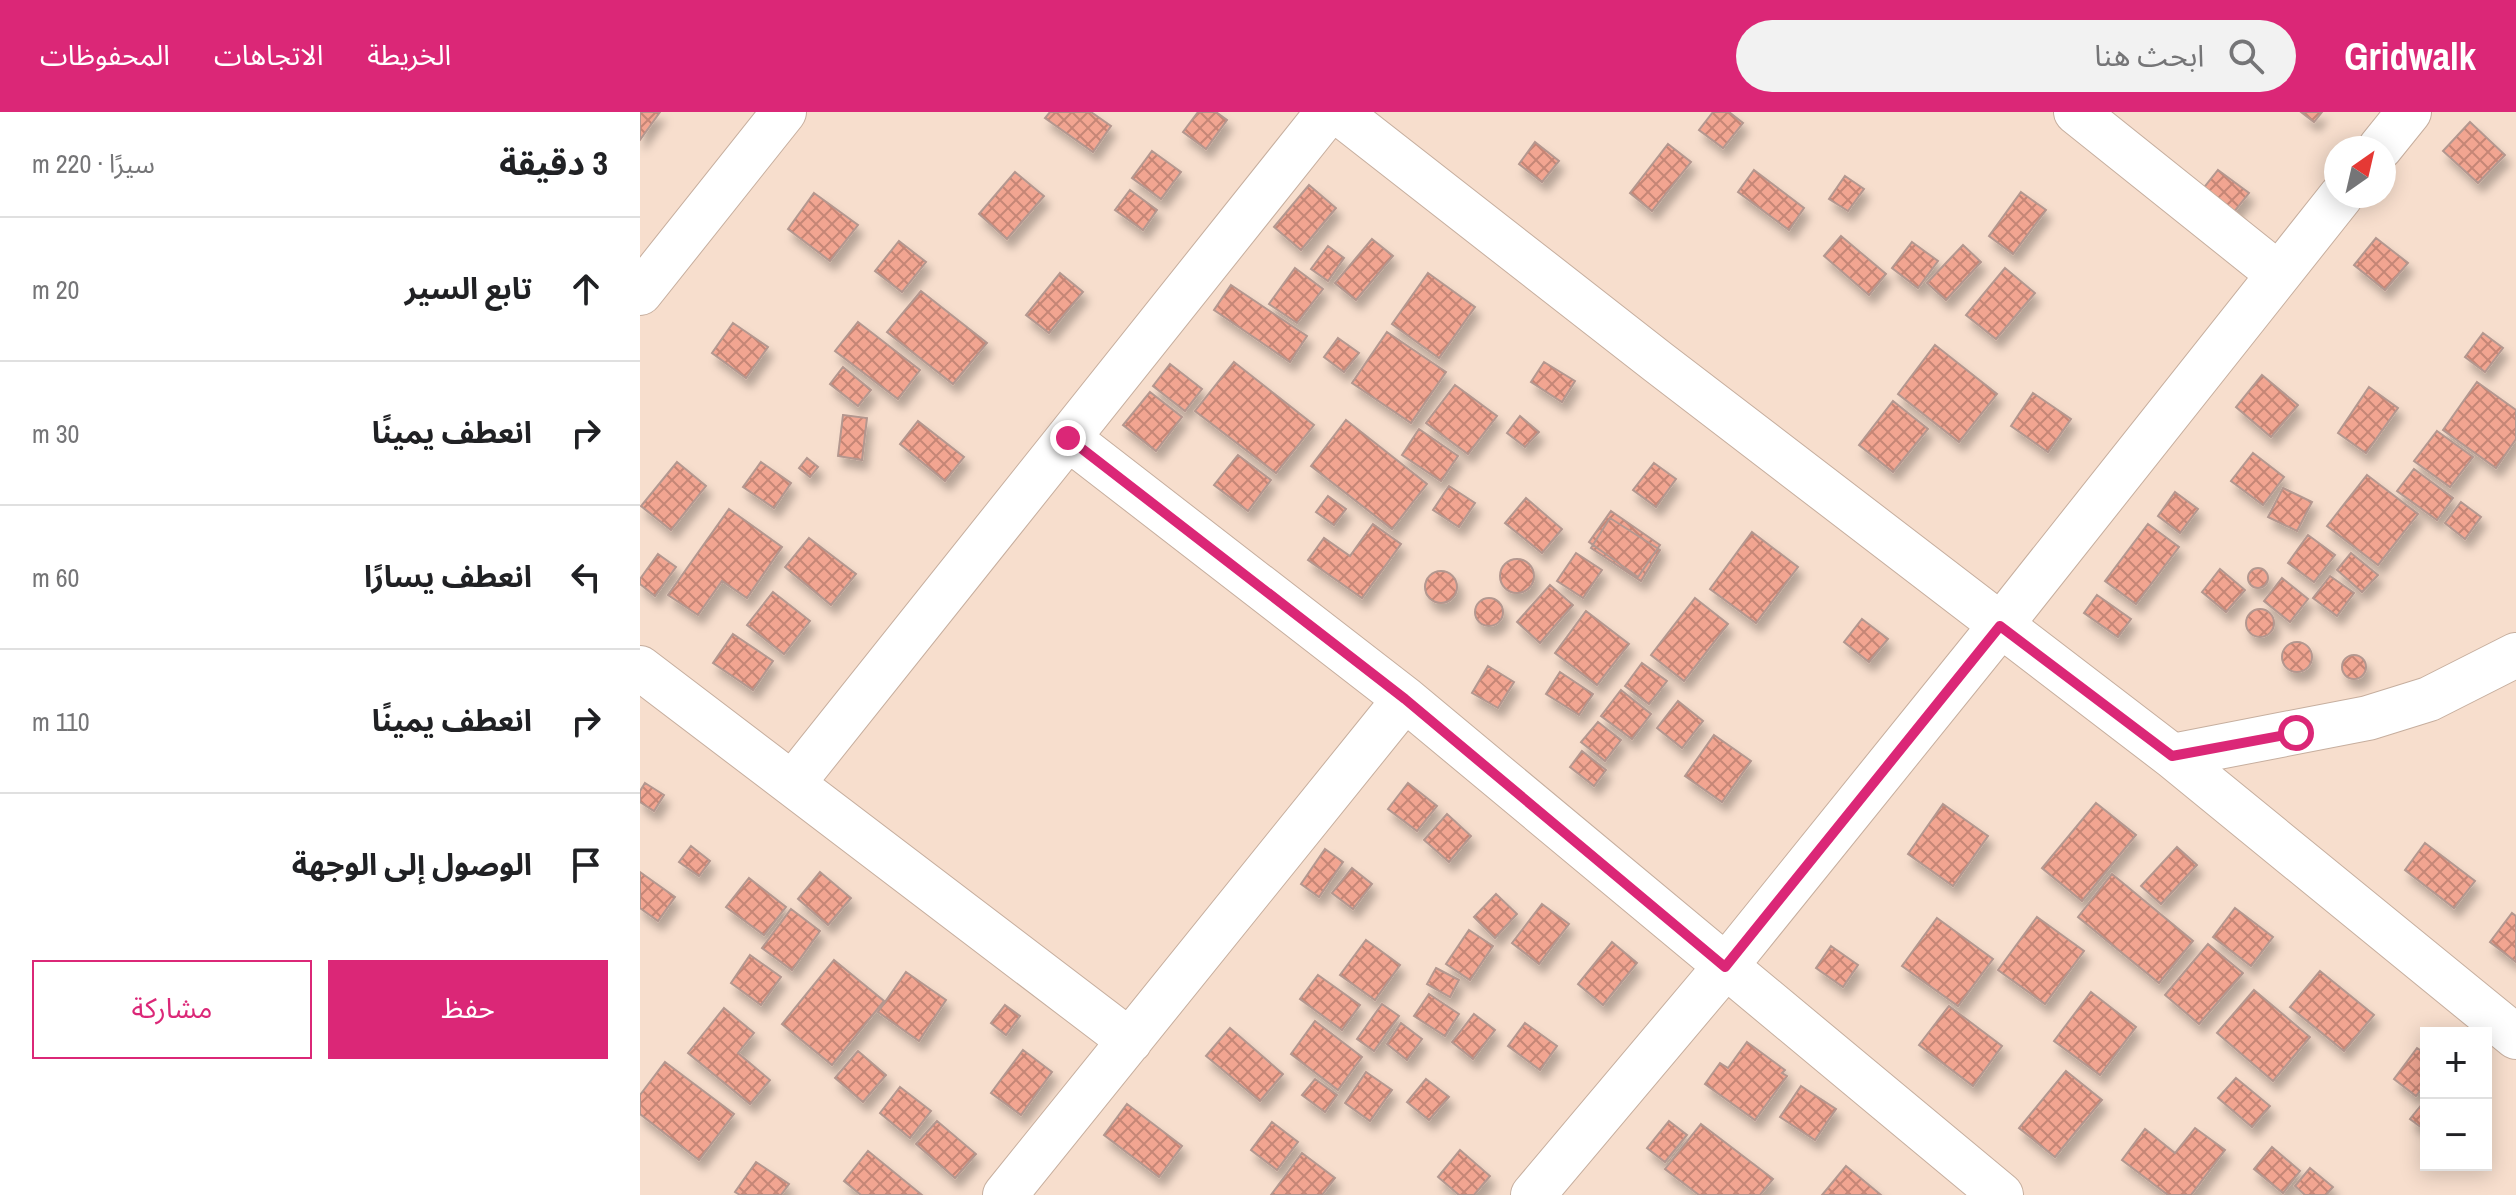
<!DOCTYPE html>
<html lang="ar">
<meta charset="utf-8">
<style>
:root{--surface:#fff;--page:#f2f2f2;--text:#202124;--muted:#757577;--line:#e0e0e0;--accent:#db2777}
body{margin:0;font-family:"Archivo Narrow","Noto Sans Arabic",sans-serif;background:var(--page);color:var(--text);direction:rtl}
.controls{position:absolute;right:24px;bottom:24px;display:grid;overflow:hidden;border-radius:0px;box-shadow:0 4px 20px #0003}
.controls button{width:72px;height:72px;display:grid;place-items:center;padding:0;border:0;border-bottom:2px solid var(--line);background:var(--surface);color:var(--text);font:40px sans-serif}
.compass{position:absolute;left:1684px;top:24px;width:72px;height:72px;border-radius:50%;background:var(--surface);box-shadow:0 4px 20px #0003;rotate:34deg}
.stop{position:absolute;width:24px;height:24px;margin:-18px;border:6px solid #db2777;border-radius:50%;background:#fff}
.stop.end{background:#db2777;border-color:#fff;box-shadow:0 2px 8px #0008}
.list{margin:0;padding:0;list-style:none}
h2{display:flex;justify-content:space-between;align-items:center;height:104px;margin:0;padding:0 32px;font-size:34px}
h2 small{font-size:26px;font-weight:400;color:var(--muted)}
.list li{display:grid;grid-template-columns:52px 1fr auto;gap:24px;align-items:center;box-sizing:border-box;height:144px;padding:0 32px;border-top:2px solid var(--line)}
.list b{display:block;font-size:30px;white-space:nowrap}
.list em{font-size:26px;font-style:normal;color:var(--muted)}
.actions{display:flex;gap:16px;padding:24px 32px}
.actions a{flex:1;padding:18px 0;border:2px solid var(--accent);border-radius:0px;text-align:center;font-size:28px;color:var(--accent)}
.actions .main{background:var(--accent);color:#fff}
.icon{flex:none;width:44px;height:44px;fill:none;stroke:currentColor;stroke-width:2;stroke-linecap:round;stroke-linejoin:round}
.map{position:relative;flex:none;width:1876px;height:1083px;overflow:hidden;direction:ltr}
header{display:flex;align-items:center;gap:48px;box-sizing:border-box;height:112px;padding:0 40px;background:var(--accent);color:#fff}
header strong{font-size:38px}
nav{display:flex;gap:44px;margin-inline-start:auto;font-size:28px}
.search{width:560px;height:72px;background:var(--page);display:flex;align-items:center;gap:20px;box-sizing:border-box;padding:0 28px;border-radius:44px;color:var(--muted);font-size:30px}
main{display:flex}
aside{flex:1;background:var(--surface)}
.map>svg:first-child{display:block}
.building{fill:url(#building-cross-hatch);stroke:#b3978f;stroke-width:2;filter:url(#shadow)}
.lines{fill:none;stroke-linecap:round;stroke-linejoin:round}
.minor-casing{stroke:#c6ae9e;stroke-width:46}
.minor{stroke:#fff;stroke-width:44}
.route{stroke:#db2777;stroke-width:10}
</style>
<header>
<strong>Gridwalk</strong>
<div class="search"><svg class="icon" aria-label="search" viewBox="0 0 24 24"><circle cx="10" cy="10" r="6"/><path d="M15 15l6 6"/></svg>ابحث هنا</div>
<nav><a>الخريطة</a><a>الاتجاهات</a><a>المحفوظات</a></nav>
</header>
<main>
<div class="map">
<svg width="1876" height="1083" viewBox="0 0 1876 1083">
<defs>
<pattern id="building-cross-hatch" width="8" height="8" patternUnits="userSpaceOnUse" patternTransform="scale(2)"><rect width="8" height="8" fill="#f2a591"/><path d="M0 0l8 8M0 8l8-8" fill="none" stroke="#c58676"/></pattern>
<filter id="shadow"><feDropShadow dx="5" dy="9" stdDeviation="4" flood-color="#0004"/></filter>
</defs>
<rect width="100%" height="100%" fill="#f7decd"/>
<path class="building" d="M 0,0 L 20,0 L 0,28 Z
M 410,0 L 451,0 L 471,14 L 453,40 L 405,6 Z
M 558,0 L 576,0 L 587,8 L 566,37 L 543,20 Z
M 1073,0 L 1089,0 L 1103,11 L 1083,36 L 1059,18 Z
M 1661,0 L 1682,0 L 1674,10 Z
M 1830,10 L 1865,43 L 1838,71 L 1803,39 Z
M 895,30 L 919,49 L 902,70 L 879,52 Z
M 1028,32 L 1051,50 L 1012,99 L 990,81 Z
M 512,39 L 541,60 L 521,87 L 492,66 Z
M 1114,58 L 1164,96 L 1149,118 L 1098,80 Z
M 1578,58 L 1609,81 L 1593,101 L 1562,78 Z
M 375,60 L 404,84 L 367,127 L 339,102 Z
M 1205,64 L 1224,77 L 1208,99 L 1189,87 Z
M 669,73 L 696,96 L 661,138 L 634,115 Z
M 490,78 L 517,98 L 503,118 L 475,98 Z
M 1381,80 L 1406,98 L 1373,142 L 1349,124 Z
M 174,81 L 218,113 L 190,149 L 148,117 Z
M 1201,124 L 1246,162 L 1229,183 L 1184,144 Z
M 1736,126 L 1768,151 L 1745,178 L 1714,153 Z
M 732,127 L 753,144 L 716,188 L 695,171 Z
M 259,129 L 286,150 L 262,180 L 235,159 Z
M 1272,130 L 1298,149 L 1278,176 L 1252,156 Z
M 1323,133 L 1341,150 L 1306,188 L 1287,171 Z
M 688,134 L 704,146 L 688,169 L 671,157 Z
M 655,156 L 683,177 L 657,211 L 629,192 Z
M 1365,156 L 1395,181 L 1356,227 L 1326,203 Z
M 420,161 L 443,180 L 409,221 L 386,203 Z
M 788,161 L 835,195 L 799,246 L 752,212 Z
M 591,173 L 667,224 L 650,250 L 574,198 Z
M 281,179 L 347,231 L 313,272 L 247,220 Z
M 218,210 L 280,258 L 258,287 L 195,239 Z
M 93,211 L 128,235 L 106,266 L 72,241 Z
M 747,220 L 806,260 L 771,311 L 712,271 Z
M 1843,221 L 1863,236 L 1845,260 L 1825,245 Z
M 698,226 L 719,241 L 704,260 L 684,245 Z
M 1295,233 L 1357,282 L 1319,330 L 1258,282 Z
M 594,250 L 674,313 L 636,361 L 555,299 Z
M 904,250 L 935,269 L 922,290 L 891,270 Z
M 530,252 L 562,277 L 545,299 L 513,274 Z
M 203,255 L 231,278 L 218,294 L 190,272 Z
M 1622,263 L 1658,293 L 1631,325 L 1596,295 Z
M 1837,270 L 1876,298 L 1876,327 L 1856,356 L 1803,318 Z
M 815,273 L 857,304 L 828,342 L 786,311 Z
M 1729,275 L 1758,296 L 1726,341 L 1698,321 Z
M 510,280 L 542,305 L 516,339 L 483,313 Z
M 1393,281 L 1431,307 L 1408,340 L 1371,314 Z
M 1253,289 L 1288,317 L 1253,360 L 1219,333 Z
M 203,303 L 227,306 L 222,348 L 198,344 Z
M 880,304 L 899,320 L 885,335 L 867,321 Z
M 706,308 L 787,372 L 752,417 L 671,354 Z
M 278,309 L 324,345 L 305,369 L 260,332 Z
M 779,317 L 818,344 L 801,369 L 762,343 Z
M 1797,319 L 1833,345 L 1810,375 L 1774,349 Z
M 1613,341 L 1644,365 L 1623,393 L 1591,369 Z
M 598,343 L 631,368 L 608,399 L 574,373 Z
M 167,346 L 178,355 L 170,365 L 159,356 Z
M 37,350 L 66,374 L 31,418 L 1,394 Z
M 121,350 L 151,371 L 134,396 L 103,375 Z
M 1014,351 L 1036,367 L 1016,395 L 993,378 Z
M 1774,357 L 1813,386 L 1797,408 L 1757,379 Z
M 1727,363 L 1778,402 L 1738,453 L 1687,414 Z
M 809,374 L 835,391 L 819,415 L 793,398 Z
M 1643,376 L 1672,390 L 1657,419 L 1628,405 Z
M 1535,380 L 1558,397 L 1540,421 L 1518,404 Z
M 688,384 L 706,397 L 694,413 L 676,400 Z
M 886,386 L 922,417 L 902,441 L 865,411 Z
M 1821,390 L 1841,405 L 1825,427 L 1805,411 Z
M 89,397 L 142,435 L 107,486 L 82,469 L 58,503 L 28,483 Z
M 971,399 L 1020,433 L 998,465 L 949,430 Z
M 970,406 L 1020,438 L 1001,469 L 951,436 Z
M 733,412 L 761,432 L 722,486 L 668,448 L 684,426 L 710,444 Z
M 1508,412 L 1539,435 L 1496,492 L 1465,469 Z
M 1112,420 L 1158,455 L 1116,511 L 1070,477 Z
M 1668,423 L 1695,443 L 1674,470 L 1648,451 Z
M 169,426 L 216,462 L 191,493 L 145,455 Z
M 936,441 L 962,458 L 943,486 L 917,469 Z
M 1711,441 L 1738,463 L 1722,480 L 1697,458 Z
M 18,442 L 36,455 L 15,484 L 0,472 L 0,467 Z
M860 464a17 17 0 1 1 34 0a17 17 0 1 1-34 0Z
M1608 466a10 10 0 1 1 20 0a10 10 0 1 1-20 0Z
M 1580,457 L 1605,478 L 1586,500 L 1562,480 Z
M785 475a16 16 0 1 1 32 0a16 16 0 1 1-32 0Z
M 1690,464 L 1714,481 L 1697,504 L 1673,486 Z
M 1642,466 L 1668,487 L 1650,510 L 1624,489 Z
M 910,473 L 933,493 L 900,531 L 877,510 Z
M 133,480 L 170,509 L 144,542 L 107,513 Z
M 1457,483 L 1491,507 L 1478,525 L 1444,501 Z
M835 500a14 14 0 1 1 28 0a14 14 0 1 1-28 0Z
M 1055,486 L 1088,512 L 1044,569 L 1011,543 Z
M1606 511a14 14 0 1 1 28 0a14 14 0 1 1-28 0Z
M 946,499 L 989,532 L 957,573 L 915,541 Z
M 1222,507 L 1248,527 L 1229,550 L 1204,530 Z
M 93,522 L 133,549 L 113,578 L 73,551 Z
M1642 545a15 15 0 1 1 30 0a15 15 0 1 1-30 0Z
M1702 555a12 12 0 1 1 24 0a12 12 0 1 1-24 0Z
M 1002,551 L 1027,569 L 1009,592 L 985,574 Z
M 848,554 L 874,570 L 858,596 L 832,581 Z
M 920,560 L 953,582 L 939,603 L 906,582 Z
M 981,578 L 1011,602 L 992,627 L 961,604 Z
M 1038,589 L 1063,609 L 1042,636 L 1017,616 Z
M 958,610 L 981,628 L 965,649 L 941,630 Z
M 1074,623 L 1111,649 L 1082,690 L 1045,664 Z
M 942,639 L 966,658 L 954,674 L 930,655 Z
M 5,671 L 24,683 L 14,699 L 0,690 L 0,679 Z
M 768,671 L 797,694 L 777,719 L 748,697 Z
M 1456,691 L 1496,723 L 1442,789 L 1402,756 Z
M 1303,692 L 1348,724 L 1313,774 L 1268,742 Z
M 807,702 L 831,724 L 809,750 L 784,728 Z
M 1785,731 L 1835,769 L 1814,796 L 1765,758 Z
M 51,734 L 70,749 L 59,764 L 39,750 Z
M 1537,735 L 1557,753 L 1521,792 L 1501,774 Z
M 685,737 L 703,750 L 679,785 L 661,772 Z
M 712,756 L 732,772 L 713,797 L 692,781 Z
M 0,760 L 35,785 L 18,809 L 0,796 Z
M 180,760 L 211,786 L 188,813 L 158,787 Z
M 1472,762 L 1553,829 L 1519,871 L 1438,805 Z
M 109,766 L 146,795 L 124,823 L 86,795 Z
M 856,782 L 877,802 L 855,826 L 834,805 Z
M 902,792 L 929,812 L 899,852 L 872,831 Z
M 1595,796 L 1633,825 L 1611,854 L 1573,825 Z
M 151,797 L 180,819 L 152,858 L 122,836 Z
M 1872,801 L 1876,804 L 1876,850 L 1850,830 Z
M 1397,805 L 1444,839 L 1405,892 L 1358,858 Z
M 1297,806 L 1353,847 L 1318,894 L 1262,854 Z
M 829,818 L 853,834 L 830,868 L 806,852 Z
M 726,828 L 760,853 L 735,888 L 700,863 Z
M 972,830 L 997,851 L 963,893 L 938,872 Z
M 1568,832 L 1603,861 L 1559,912 L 1525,883 Z
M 1191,834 L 1218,853 L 1203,875 L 1176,856 Z
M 110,843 L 141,865 L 121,893 L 91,871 Z
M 194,848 L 244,889 L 192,953 L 142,912 Z
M 796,856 L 819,868 L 810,885 L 787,872 Z
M 1680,859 L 1734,903 L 1704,939 L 1650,895 Z
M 266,860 L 306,888 L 279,929 L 238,900 Z
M 678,863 L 720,893 L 702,918 L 660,887 Z
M 1614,878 L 1670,925 L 1633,969 L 1577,921 Z
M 1451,880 L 1496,915 L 1460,963 L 1414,929 Z
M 789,882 L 819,902 L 805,924 L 774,904 Z
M 742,892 L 759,904 L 734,939 L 717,927 Z
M 365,893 L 380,904 L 366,923 L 351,911 Z
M 1309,894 L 1362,934 L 1333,974 L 1279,933 Z
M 84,896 L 114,921 L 98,941 L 130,968 L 110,992 L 48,941 Z
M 834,902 L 855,918 L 833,947 L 812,930 Z
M 675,909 L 722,945 L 698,978 L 651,942 Z
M 761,911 L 782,927 L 767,948 L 747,932 Z
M 885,911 L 917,934 L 900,958 L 868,934 Z
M 590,916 L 643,962 L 620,989 L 566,944 Z
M 1107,930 L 1145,958 L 1142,961 L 1147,964 L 1115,1008 L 1065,972 L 1080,951 L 1088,956 Z
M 1777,936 L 1786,942 L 1786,972 L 1776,984 L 1754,967 Z
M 383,938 L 412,960 L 381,1003 L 351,981 Z
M 218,939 L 246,963 L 223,990 L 195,966 Z
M 25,950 L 94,1002 L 59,1048 L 0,1002 L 0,983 Z
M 1426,959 L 1462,988 L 1415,1045 L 1379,1016 Z
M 726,960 L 752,978 L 730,1009 L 705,991 Z
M 1596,966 L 1630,994 L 1612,1015 L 1578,986 Z
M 675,967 L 697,983 L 685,1000 L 662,983 Z
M 786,967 L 809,985 L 789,1008 L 767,990 Z
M 1161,974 L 1196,997 L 1175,1028 L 1140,1005 Z
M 260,975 L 291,999 L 270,1026 L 240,1001 Z
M 1786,987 L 1786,1019 L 1770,1007 Z
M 487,992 L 542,1034 L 519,1065 L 464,1023 Z
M 297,1009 L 336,1042 L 315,1066 L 276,1032 Z
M 1029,1009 L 1047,1023 L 1025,1050 L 1007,1036 Z
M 632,1010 L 658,1030 L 637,1058 L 611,1038 Z
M 1061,1012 L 1133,1067 L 1120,1083 L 1059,1083 L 1025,1057 Z
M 1555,1016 L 1585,1038 L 1551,1083 L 1528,1083 L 1482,1048 L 1505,1017 L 1535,1041 Z
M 1632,1035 L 1660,1059 L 1643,1081 L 1614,1057 Z
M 820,1038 L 850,1064 L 834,1083 L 819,1083 L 798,1065 Z
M 228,1039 L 282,1083 L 221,1083 L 204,1069 Z
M 662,1041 L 695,1066 L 682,1083 L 631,1083 Z
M 116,1050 L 149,1072 L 141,1083 L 100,1083 L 95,1080 Z
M 1206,1054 L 1241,1083 L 1182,1083 Z
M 1670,1056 L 1693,1075 L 1686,1083 L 1665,1083 L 1655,1074 Z"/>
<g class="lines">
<g class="minor-casing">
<path id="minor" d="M 698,0 L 1018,250 L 1532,644 L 1876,925
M 1436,0 L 1637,161
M 1740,36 L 1769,0
M 0,181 L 144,0
M 428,326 L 765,587 L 1361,1083
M 0,556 L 490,929
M 1532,644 L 1728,606 L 1789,587 L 1876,543
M 153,671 L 688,0
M 365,1083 L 765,587
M 893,1083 L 1085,855 L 1360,514 L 1701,84"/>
</g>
<use href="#minor" class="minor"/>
</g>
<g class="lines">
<path class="route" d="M 428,326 L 765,587 L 1085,855 L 1360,514 L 1532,644 L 1656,621"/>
</g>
</svg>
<div class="controls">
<button>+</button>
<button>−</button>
</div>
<svg class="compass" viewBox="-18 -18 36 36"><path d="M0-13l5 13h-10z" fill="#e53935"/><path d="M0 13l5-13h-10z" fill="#757577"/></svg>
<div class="stop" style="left:1656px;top:621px"></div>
<div class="stop end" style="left:428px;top:326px"></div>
</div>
<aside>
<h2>3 دقيقة<small>سيرًا · 220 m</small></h2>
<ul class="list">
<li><svg class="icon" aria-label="ahead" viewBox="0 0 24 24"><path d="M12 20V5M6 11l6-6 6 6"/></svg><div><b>تابع السير</b></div><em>20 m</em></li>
<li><svg class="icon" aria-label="right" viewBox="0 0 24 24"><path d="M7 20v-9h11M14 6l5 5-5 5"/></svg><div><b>انعطف يمينًا</b></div><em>30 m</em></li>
<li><svg class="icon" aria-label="left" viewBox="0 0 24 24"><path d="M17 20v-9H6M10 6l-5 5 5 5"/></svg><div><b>انعطف يسارًا</b></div><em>60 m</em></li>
<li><svg class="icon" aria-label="right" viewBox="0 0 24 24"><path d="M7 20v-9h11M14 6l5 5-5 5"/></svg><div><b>انعطف يمينًا</b></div><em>110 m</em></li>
<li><svg class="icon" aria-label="arrive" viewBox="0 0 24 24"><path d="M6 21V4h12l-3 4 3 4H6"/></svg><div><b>الوصول إلى الوجهة</b></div></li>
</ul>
<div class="actions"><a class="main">حفظ</a><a>مشاركة</a></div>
</aside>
</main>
